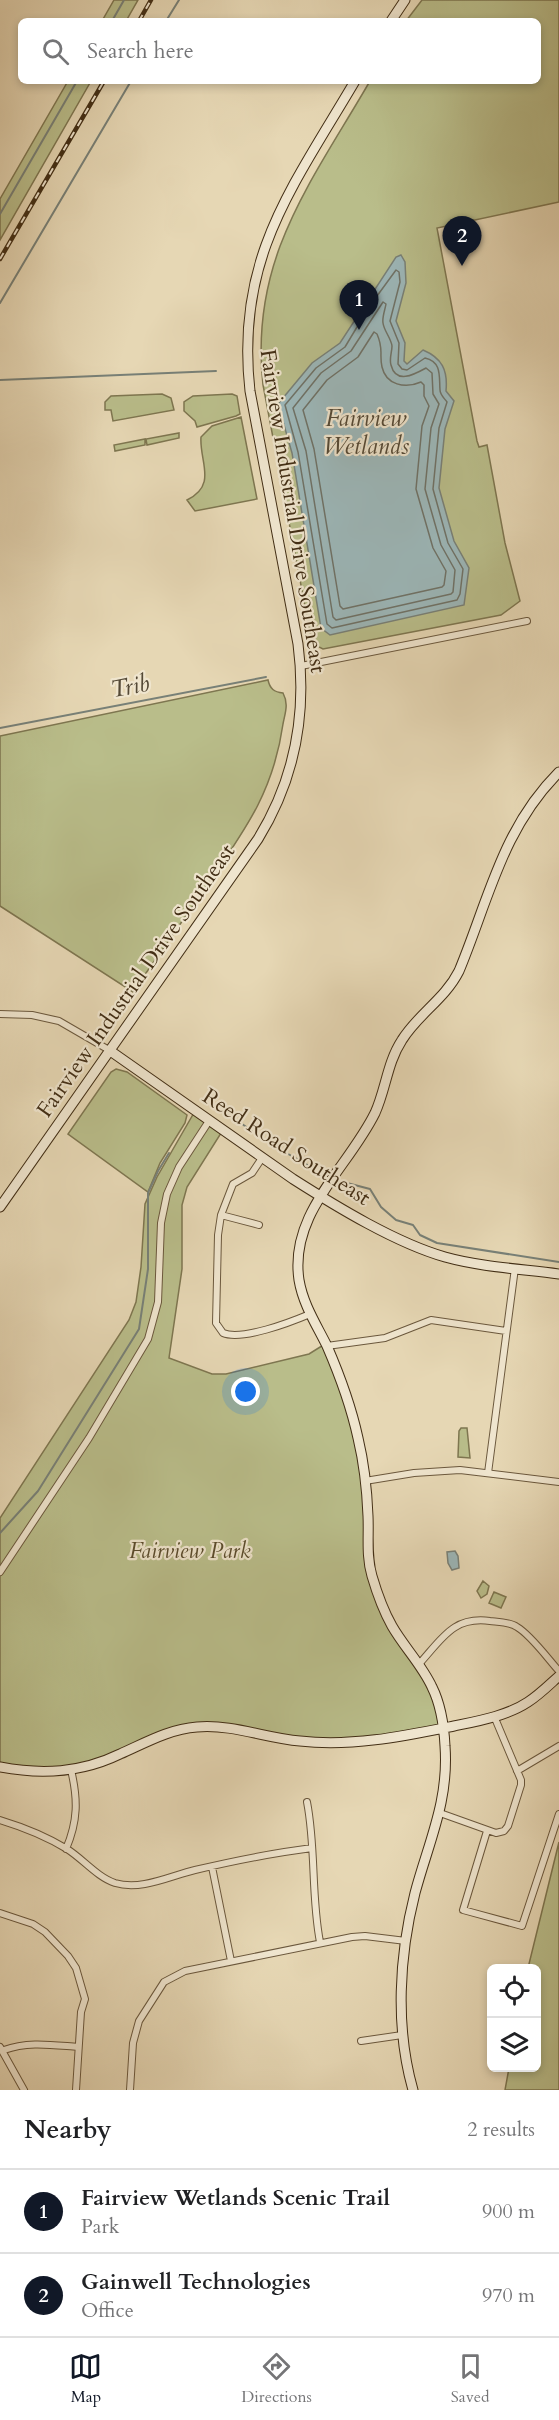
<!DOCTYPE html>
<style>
:root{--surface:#fff;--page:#f6f6f6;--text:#202124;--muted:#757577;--line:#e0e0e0;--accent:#111827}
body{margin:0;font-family:Cardo,serif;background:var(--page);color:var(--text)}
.controls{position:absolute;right:18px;bottom:18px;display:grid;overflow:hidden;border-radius:9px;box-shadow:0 3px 9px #0003}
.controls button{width:54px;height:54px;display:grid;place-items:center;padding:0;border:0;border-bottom:2px solid var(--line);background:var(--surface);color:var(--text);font:30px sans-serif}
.you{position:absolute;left:246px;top:1392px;width:21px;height:21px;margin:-15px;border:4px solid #fff;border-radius:50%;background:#1a73e8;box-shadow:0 0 0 9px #1a73e833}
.badge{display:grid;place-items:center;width:39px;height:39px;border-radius:50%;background:var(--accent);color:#fff;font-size:20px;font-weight:700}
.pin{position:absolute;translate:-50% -50px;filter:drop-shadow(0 2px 3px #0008)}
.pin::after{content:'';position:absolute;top:32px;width:21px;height:18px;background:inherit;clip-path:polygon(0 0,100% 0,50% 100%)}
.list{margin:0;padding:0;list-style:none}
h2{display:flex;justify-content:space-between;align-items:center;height:78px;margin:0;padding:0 24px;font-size:26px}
h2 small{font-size:20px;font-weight:400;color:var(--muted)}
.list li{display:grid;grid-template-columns:39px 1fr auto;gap:18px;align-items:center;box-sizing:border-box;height:84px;padding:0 24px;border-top:2px solid var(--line)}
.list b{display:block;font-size:22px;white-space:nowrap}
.list p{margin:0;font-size:20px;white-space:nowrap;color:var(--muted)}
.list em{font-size:20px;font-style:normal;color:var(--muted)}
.icon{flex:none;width:33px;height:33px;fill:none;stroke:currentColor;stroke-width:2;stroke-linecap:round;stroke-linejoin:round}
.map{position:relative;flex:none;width:559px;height:2090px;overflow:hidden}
.search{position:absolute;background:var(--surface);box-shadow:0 3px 9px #0003;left:18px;right:18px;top:18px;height:66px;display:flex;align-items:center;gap:15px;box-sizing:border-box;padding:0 21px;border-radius:9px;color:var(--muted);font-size:22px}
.sheet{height:246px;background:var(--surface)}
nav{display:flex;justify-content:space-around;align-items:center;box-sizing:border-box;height:84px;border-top:2px solid var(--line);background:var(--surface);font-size:16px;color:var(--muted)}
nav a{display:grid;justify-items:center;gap:3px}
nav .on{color:var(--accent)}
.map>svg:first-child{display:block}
.green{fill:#b9bd8a;stroke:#7e7650;stroke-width:1.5}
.water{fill:#9cb7b9;stroke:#788077;stroke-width:1.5}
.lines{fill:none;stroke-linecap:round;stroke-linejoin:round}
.shore{stroke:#6f7267;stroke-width:1.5}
.stream{stroke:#788077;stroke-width:2}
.street-casing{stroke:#6b583d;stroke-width:8}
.secondary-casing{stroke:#422e15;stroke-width:11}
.street{stroke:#efe5ce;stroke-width:6}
.secondary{stroke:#efe5ce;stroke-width:9}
.rail-casing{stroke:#422e15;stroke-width:4.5}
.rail{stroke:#efe5ce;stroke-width:2;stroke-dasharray:7;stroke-linecap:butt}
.labels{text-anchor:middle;stroke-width:4.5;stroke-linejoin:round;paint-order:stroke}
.street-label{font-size:22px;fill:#422e15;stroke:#efe5ce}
.park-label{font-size:22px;font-style:italic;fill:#5a4b2c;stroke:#efe5ce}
.water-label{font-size:24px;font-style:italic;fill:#544936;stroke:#efe5ce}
</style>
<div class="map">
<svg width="559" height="2090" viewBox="0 0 559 2090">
<rect width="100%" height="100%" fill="#e6d7b4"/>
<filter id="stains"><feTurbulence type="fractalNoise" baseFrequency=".00333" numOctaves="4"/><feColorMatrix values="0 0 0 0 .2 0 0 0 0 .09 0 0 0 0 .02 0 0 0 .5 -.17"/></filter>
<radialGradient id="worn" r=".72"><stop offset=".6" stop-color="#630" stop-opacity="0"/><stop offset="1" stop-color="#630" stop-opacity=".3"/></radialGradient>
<path class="green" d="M 114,0 L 138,0 L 126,21 L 102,21 Z
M 422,0 L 559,0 L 559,202 L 437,228 L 477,441 L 479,447 L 487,445 L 505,543 L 520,601 L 501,615 L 323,649 L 313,644 L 311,638 L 263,385 C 249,259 311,183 370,81 L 538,81 L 538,21 L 406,21 Z
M 68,81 L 91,81 L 0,240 L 0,199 Z
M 162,394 L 171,398 L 174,410 L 113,421 L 111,410 L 105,410 L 105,402 L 111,396 Z
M 232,394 L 237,396 L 240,414 L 236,416 L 197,427 L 195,421 L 184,411 L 184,402 L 193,396 Z
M 241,417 L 257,499 L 195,511 L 187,500 C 218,485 199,461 201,437 L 212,426 Z
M 179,433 L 179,438 L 147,445 L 146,439 Z
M 145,439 L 145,445 L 115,451 L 114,445 Z
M 268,680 C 270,689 274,692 283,693 C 289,704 285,713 283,724 C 273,795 242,834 203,891 C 180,925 156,958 133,992 L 0,906 L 0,736 Z
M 116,1069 L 127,1072 L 187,1115 L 185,1123 L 160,1163 L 148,1192 L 68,1134 L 111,1072 Z
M 195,1111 L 223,1130 L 187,1187 L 182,1205 L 182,1269 L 169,1358 L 212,1374 L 226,1374 L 309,1354 L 325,1344 L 359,1441 L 368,1555 L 380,1600 L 433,1687 L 444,1728 L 354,1743 L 196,1727 L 65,1771 L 0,1767 L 0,1518 L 129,1320 L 136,1302 L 141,1267 L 145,1204 L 157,1177 Z
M 461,1428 L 467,1428 L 470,1458 L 458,1457 L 459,1431 Z
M 483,1581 L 489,1586 L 487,1594 L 481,1598 L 477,1591 Z
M 494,1592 L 506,1597 L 501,1608 L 489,1603 Z
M 559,1842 L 559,2090 L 505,2090 L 509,2068 L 536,2068 L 536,1968 L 528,1968 Z"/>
<path class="water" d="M 401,255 L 405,262 L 406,283 L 396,321 L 405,343 L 404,361 L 407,364 L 423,350 C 442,358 448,370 446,391 L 454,401 L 445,429 L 439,488 L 454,541 L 469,568 L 464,605 L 330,635 L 321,628 L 292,453 L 278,404 L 312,363 L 340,343 L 396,257 Z
M 455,1551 L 458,1556 L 459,1568 L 452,1570 L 448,1563 L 447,1552 Z"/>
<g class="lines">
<path class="shore" d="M 396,270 L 399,272 L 400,282 L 390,321 L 399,343 L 398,364 L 402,369 L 407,370 L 425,358 C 442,362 439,376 440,390 C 440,395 445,399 447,402 L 439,428 L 433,489 L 448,543 L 463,569 L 460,594 L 457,600 L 332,628 L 327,624 L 298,452 L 285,405 L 316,368 L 345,347 L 369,307 Z
M 383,302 L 386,304 C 385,310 382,317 383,323 C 384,331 391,338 392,346 C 392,352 389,359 391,365 C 396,385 415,374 426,368 L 432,373 L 433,394 L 439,404 L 431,428 L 425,489 L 441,545 L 455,570 L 453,592 L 451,594 L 336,620 L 333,617 L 306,451 L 293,408 L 321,373 L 351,351 Z
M 374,332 L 377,334 C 384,350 379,353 382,367 C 386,385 405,389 421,382 L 424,385 L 424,396 L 429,406 L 422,426 L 416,489 L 433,548 L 446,571 L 444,585 L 442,587 L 343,609 L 340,606 L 314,449 L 303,410 L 327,380 L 358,357 Z"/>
<path class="stream" d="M 112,21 L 124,0
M 166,21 L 179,0
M 0,214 L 77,81
M 0,303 L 131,81
M 0,380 L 216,371
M 315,646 L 317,642
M 0,728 L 266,677
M 229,1115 L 274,1146 L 313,1168
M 347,1183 L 370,1189 L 381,1207 L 396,1220 L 413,1225 L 420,1235 L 437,1243 L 559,1262
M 0,1533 L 38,1491 L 139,1329 L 148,1269 L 148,1193 L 158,1171 L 169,1153"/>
<g class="street-casing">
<path id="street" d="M 301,666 L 527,621
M 0,1014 L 32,1015 L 59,1021 L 109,1050
M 262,1158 L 252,1173 L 233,1184 L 221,1215 L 218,1235 L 216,1323 L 223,1333 C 242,1341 291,1322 310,1314
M 221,1215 L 259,1225
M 327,1346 L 385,1338 L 431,1320 L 506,1331
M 488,1473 L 515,1268
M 365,1481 L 414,1473 L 460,1470 L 559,1482
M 0,1572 L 89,1438 L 148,1339 L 158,1302 L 161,1223 L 167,1194 L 179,1167 L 209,1121
M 419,1664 C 442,1639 453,1616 490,1621 C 499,1622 510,1622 517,1627 C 531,1635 548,1659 559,1671
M 517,1771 L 559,1746
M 307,1802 C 316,1848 311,1896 320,1942
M 440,1813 L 496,1833 L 504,1831 L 508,1826 L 521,1785 L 521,1780 L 494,1716
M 0,1820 C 23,1827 46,1836 67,1849 C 83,1859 97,1877 115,1883 C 141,1891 170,1876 195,1870 C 233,1861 273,1853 312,1848
M 487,1831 L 463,1910 L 522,1926 L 559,1814
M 66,1849 C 78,1821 78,1799 71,1770
M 212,1867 L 231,1961
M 0,1913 L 33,1924 L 45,1932 L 68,1956 L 76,1968 L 85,1999 L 81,2012 L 76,2090
M 361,2041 L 402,2035
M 0,2047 L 24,2090
M 4,2050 C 28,2041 52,2045 78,2047
M 130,2090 L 133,2043 L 139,2021 L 164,1982 L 185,1971 L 352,1937 L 365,1936 L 406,1941"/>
</g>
<g class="secondary-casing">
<path id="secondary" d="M 391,21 L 405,0
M 109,1050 L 293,1179 C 337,1207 396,1243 445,1257 C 481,1267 521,1269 559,1274
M 0,1207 L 258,839 C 295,779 307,713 298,644 L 250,391 C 235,259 292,188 355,81
M 0,1767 C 42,1775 81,1773 120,1754 C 145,1743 169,1729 197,1727 C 233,1724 265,1738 300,1741 C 352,1747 404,1736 454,1726 C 478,1721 507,1716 528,1702 C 539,1695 549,1685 559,1676
M 413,2090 C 395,2027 399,1956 415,1893 C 429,1841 449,1801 445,1746 C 444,1726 441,1705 432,1687 C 422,1665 404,1647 392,1626 C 383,1610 377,1593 372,1576 C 366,1556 369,1536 368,1516 C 367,1490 364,1463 358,1438 C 351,1406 340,1376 327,1346 C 316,1324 303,1304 299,1280 C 289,1213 348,1168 375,1113 C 386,1089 387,1063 402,1040 C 418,1014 445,999 459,971 C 489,899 502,829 559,772"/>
</g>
<use href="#street" class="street"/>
<use href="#secondary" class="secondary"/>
<g class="rail-casing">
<path id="rail" d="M 139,21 L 151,0
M 0,259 L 104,81"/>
</g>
<use href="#rail" class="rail"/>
</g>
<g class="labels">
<g class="street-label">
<text transform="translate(294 511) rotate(81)" y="8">Fairview Industrial Drive Southeast</text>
<text transform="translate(135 980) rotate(-55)" y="8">Fairview Industrial Drive Southeast</text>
<text transform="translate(287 1146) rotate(33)" y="8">Reed Road Southeast</text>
</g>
<g class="park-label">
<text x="190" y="1558">Fairview Park</text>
</g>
<g class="water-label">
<text x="366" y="426">Fairview<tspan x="366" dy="28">Wetlands</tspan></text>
<text transform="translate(130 686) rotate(-11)" y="8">Trib</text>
</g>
</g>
<rect width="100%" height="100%" filter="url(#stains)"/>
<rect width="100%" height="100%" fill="url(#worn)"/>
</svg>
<div class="controls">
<button><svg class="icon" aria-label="locate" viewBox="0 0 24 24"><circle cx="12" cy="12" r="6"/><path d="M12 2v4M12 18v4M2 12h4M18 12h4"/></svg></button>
<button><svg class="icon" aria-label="layers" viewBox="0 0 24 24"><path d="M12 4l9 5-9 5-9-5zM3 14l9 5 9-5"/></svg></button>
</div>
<div class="you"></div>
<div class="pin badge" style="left:359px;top:330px">1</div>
<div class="pin badge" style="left:462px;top:266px">2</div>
<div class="search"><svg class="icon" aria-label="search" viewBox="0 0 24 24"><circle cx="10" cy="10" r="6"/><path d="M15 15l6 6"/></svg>Search here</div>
</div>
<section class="sheet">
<h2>Nearby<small>2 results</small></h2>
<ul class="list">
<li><span class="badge">1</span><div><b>Fairview Wetlands Scenic Trail</b><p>Park</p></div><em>900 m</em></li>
<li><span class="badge">2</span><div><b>Gainwell Technologies</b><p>Office</p></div><em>970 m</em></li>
</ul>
</section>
<nav>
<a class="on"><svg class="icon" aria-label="map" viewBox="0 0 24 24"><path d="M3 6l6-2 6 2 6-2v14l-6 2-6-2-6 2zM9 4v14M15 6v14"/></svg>Map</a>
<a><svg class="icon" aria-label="directions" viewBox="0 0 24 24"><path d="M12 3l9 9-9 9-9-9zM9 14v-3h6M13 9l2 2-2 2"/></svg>Directions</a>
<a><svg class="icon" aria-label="saved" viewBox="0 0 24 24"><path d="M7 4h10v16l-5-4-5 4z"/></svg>Saved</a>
</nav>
